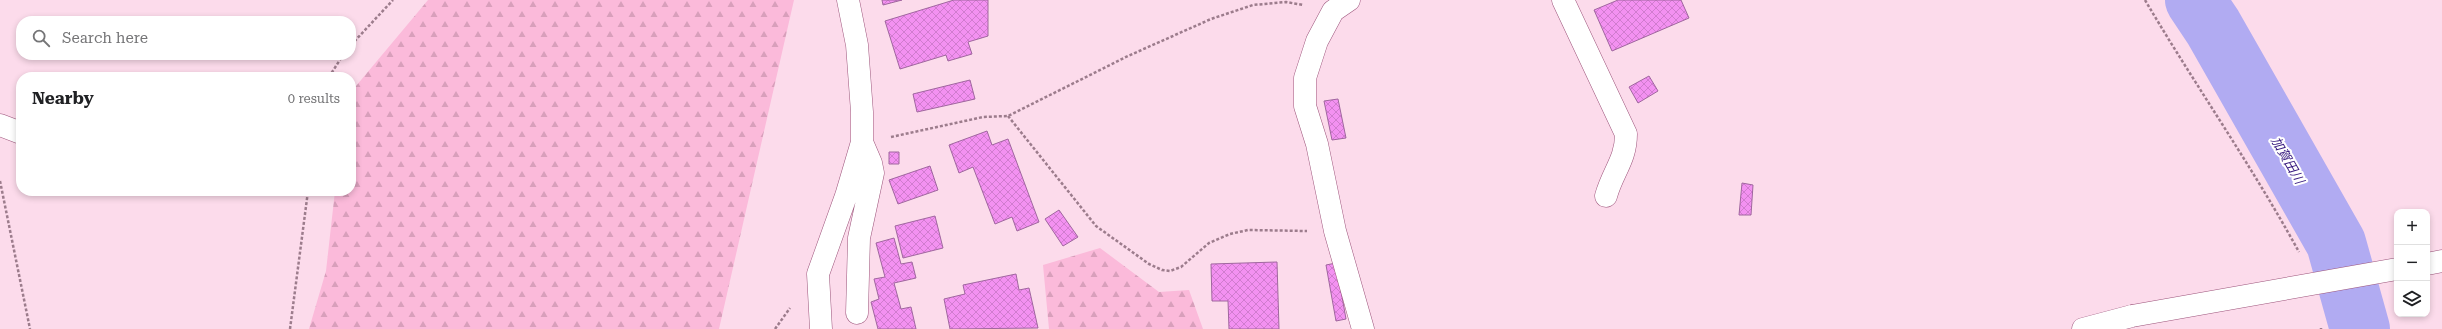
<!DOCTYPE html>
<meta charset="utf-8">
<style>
:root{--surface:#fff;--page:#f6f6f6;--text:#202124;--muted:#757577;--line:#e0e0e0}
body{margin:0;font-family:"Roboto Serif","Noto Sans JP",serif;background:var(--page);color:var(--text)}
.controls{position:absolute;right:12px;bottom:12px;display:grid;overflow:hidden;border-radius:8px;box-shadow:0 2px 6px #0003}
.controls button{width:36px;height:36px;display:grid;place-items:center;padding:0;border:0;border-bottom:1px solid var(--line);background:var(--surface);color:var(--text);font:20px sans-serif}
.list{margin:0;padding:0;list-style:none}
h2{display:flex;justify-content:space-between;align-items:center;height:52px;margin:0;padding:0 16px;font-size:17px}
h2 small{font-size:13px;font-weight:400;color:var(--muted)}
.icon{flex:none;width:22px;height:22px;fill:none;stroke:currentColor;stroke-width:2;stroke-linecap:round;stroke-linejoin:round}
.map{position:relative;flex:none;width:2442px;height:329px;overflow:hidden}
.search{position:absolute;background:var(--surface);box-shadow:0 2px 6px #0003;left:16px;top:16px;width:340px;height:44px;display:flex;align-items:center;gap:10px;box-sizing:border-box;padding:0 14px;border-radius:16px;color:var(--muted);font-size:15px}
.panel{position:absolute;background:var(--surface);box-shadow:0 2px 6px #0003;left:16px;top:72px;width:340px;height:124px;border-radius:16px}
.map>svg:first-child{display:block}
.forest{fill:url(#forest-firs)}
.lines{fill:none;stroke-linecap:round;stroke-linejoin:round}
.river{stroke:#b1abf2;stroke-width:60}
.building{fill:url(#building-cross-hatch);stroke:#a0669f}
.minor-casing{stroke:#9c547b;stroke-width:23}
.path{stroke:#9c7c8c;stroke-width:2.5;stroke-dasharray:3 2;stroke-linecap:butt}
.minor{stroke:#fff;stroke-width:22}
.minor-bridge-casing{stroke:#9c547b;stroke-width:23;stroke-linecap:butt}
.minor-bridge{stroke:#fff;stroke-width:22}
.labels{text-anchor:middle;stroke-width:4;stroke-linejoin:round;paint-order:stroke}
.water-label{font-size:13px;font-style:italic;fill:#36187e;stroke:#fff}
</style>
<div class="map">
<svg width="2442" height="329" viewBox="0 0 2442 329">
<defs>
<pattern id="forest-firs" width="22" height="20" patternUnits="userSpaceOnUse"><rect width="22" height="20" fill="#fbbada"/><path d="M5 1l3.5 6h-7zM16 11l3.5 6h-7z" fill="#d89fbb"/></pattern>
<pattern id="building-cross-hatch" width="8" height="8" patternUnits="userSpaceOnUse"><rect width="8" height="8" fill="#f391f1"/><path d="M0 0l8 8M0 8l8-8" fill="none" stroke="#d17ccf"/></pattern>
</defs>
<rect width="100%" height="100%" fill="#fcdbeb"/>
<path class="forest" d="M 428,0 L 794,0 L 719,329 L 309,329 L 326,271 L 335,191 L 351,191 L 351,92 Z
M 1100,248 L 1159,292 L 1189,290 L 1203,329 L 1049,329 L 1043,265 Z"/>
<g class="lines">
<path class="river" d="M 2195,0 L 2213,27 L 2336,243 L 2360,329"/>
</g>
<path class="building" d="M 882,0 L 902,0 L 883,5 Z
M 954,0 L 988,0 L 988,36 L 968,42 L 972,54 L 948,61 L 946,55 L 900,69 L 885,21 Z
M 1618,0 L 1681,0 L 1689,18 L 1612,51 L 1594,10 Z
M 1649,76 L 1658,91 L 1638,103 L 1629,87 Z
M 970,80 L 975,99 L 917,112 L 913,94 Z
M 1338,99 L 1346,138 L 1332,140 L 1324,101 Z
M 987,131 L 992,145 L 1008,139 L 1039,222 L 1017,231 L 1012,217 L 995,224 L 973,167 L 959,173 L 949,145 Z
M 889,152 L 899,152 L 899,164 L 889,164 Z
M 930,166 L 938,190 L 898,204 L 889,180 Z
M 1742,183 L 1753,185 L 1751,215 L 1739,215 Z
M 1059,210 L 1078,237 L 1063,246 L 1045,219 Z
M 935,216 L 943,248 L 903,258 L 895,226 Z
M 894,238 L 901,264 L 912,262 L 916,278 L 894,283 L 901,309 L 911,307 L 916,329 L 878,329 L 871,302 L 879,299 L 874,279 L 885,277 L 876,243 Z
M 1277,262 L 1279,329 L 1229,329 L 1228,301 L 1212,301 L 1211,264 Z
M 1336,263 L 1346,319 L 1336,321 L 1326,265 Z
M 1016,274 L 1019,290 L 1029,288 L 1038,328 L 950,329 L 944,299 L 965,294 L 963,285 Z"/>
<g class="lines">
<g class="minor-casing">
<path id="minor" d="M 1349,0 L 1333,11 L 1317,41 L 1305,78 L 1305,106 L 1317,144 L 1335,231 L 1363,329
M 1563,0 L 1626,134 C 1626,160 1613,171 1606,196
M 0,125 L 21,133
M 2427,264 L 2442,261
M 857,313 L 859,238 L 873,173 L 871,163 L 862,142
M 821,329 L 818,274 L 846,196 L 862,142 L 862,112 L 857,45 L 848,0
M 2083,329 L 2132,316"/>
</g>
<path class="path" d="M 2145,0 C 2195,85 2252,166 2299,252
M 351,45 L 393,0
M 329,77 L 343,55
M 1008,116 L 1096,226 L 1149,264 L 1162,270 L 1170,271 L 1181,267 L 1209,243 L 1230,234 L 1248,230 L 1307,231
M 891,137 L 983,117 L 1008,116 L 1128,56 L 1211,19 L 1253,5 L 1286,2 L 1303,5
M 0,181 L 30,329
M 2321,328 L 2321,329
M 290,329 L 308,191
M 775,329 L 790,308"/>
<use href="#minor" class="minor"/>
<g class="minor-bridge-casing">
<path id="minor-bridge" d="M 2132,316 L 2397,269"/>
</g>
<use href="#minor-bridge" class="minor-bridge"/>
</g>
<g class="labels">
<g class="water-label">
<text transform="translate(2288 160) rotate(60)" y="5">加賀田川</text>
</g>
</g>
</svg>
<div class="controls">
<button>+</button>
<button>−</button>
<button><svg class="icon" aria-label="layers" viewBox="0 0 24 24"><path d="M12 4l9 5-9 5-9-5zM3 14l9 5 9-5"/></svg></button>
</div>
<div class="search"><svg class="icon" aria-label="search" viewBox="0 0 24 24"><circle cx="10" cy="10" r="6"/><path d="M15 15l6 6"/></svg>Search here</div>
<section class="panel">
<h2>Nearby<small>0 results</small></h2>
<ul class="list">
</ul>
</section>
</div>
